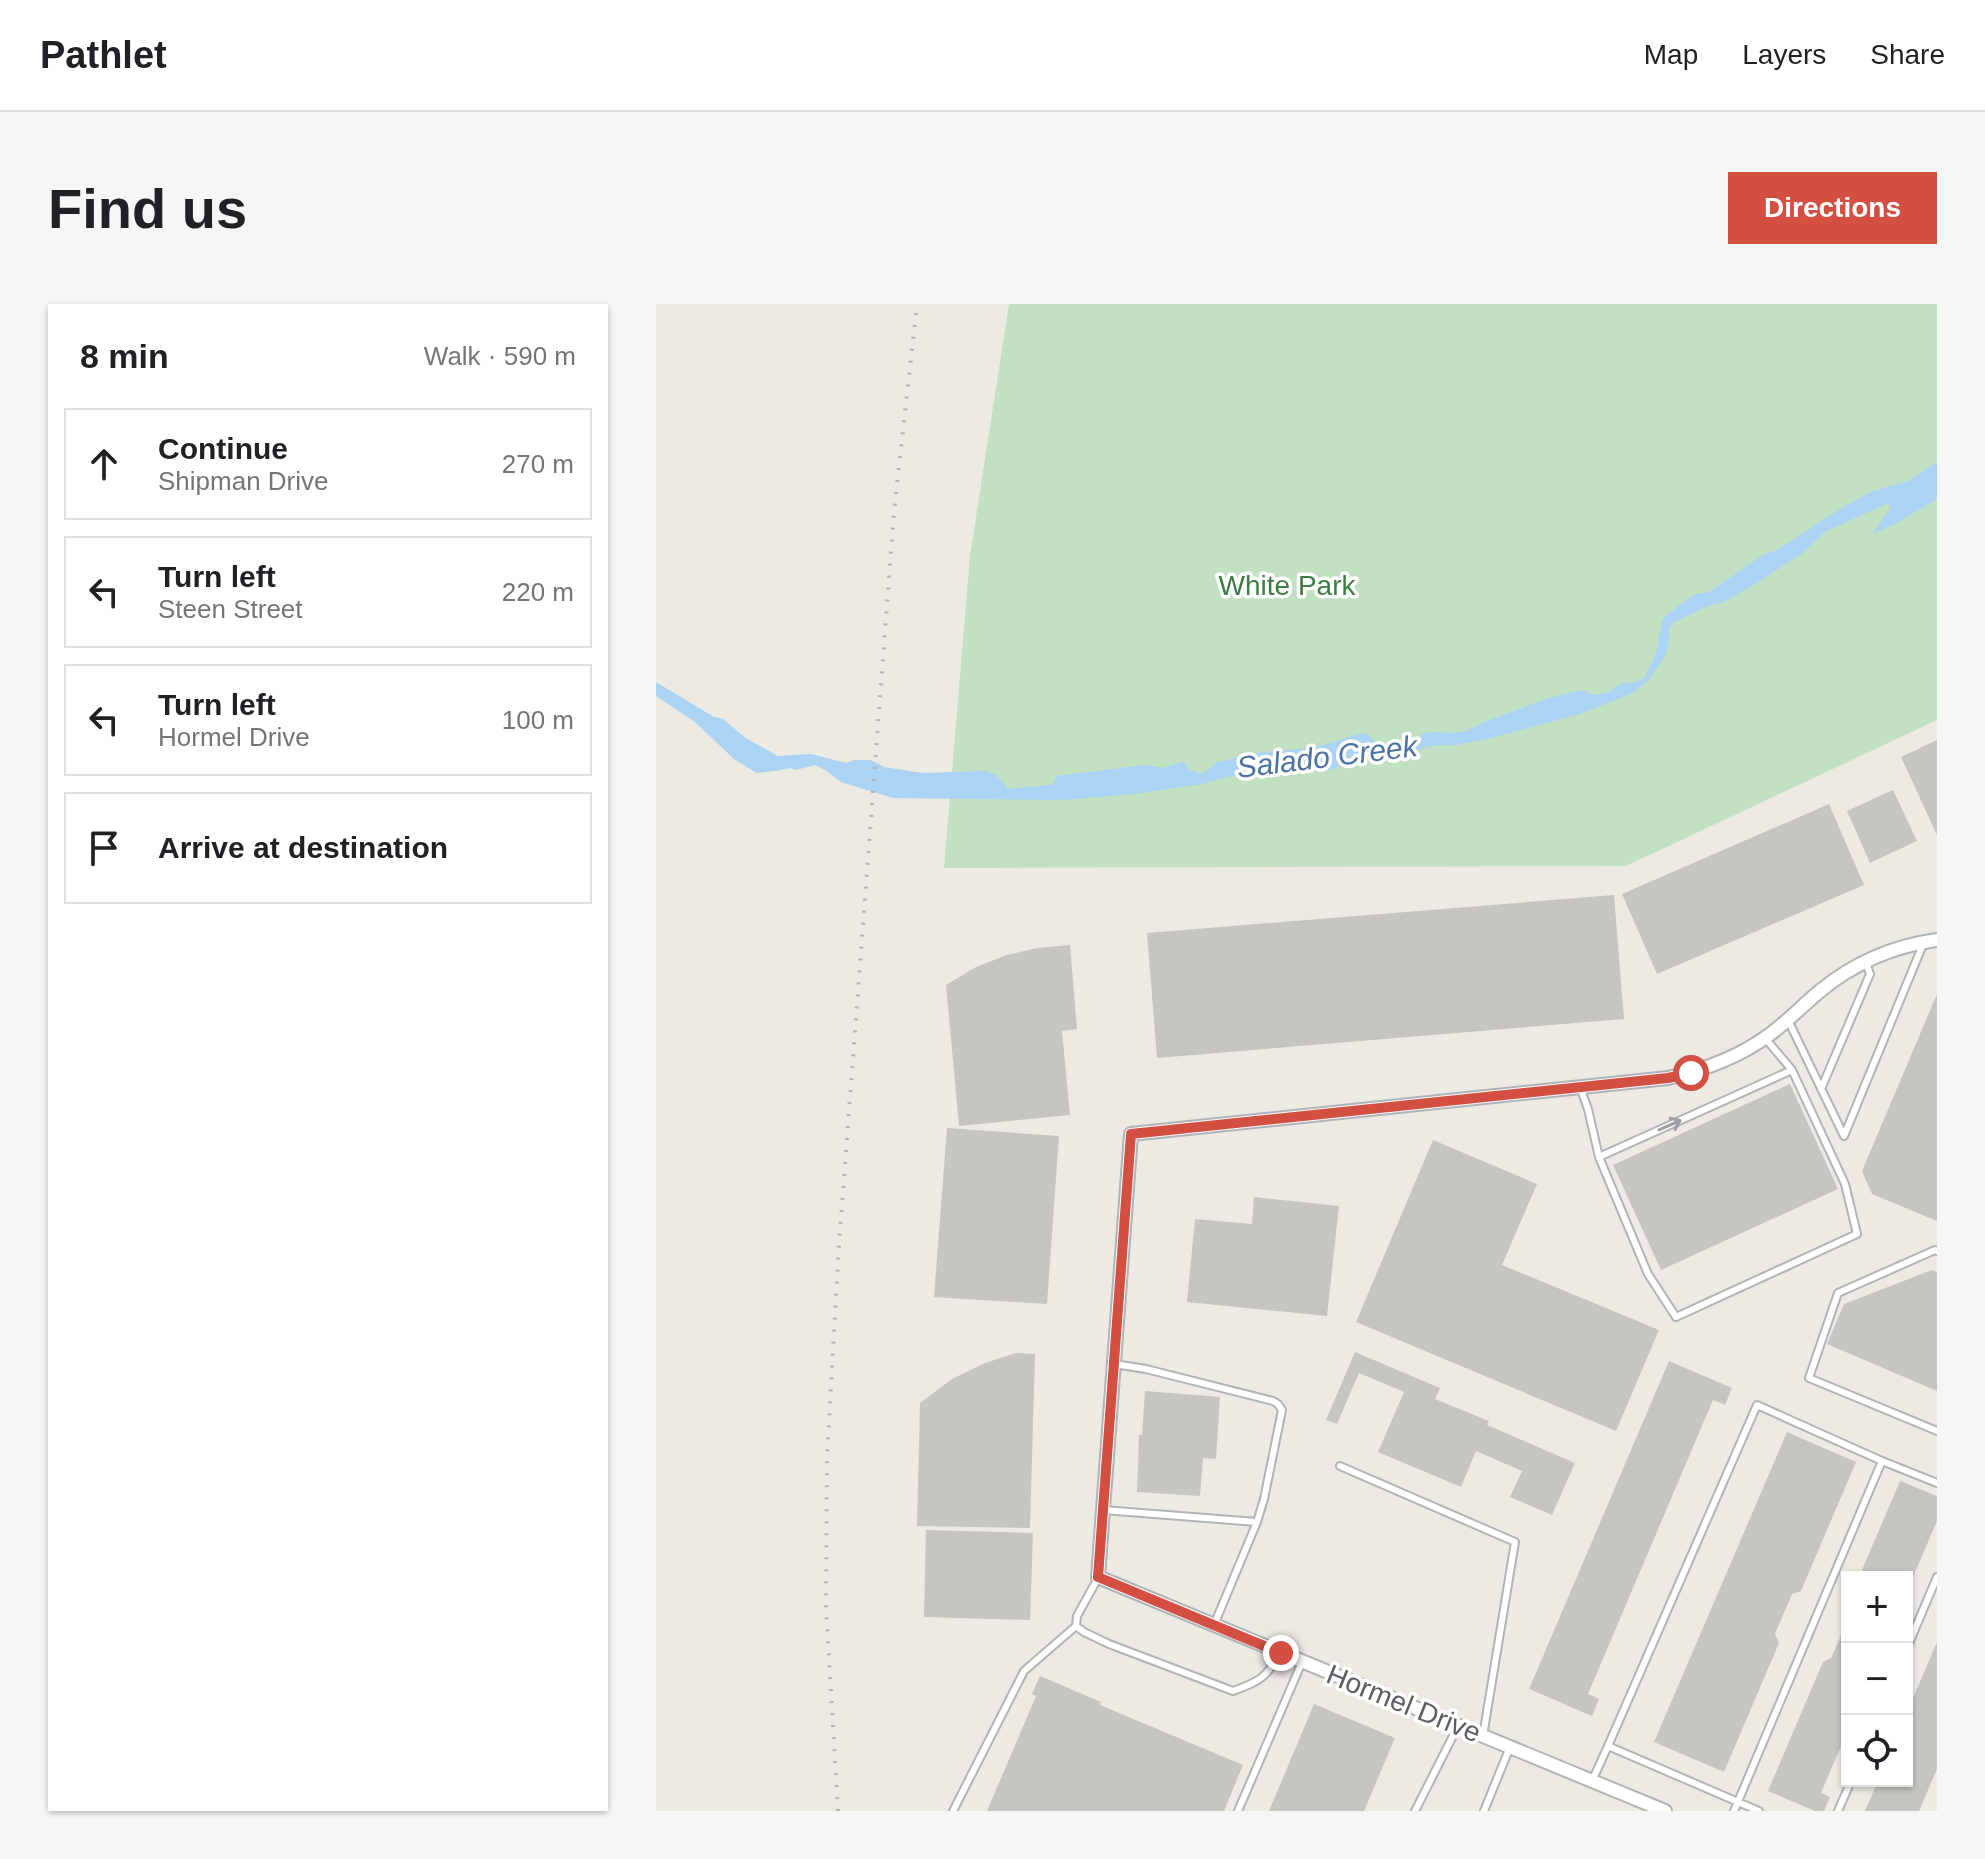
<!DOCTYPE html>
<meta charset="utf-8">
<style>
:root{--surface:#fff;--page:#f6f6f6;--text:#202124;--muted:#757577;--line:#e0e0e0;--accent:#d34f42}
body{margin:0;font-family:Helvetica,sans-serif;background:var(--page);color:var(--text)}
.controls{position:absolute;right:24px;bottom:24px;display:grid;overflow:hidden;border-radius:0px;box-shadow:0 2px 6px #0004}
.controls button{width:72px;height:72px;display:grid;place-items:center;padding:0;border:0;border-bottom:2px solid var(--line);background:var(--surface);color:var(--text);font:40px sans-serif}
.stop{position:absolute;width:24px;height:24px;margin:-18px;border:6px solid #d34f42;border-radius:50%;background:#fff}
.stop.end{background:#d34f42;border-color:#fff;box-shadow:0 2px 8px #0008}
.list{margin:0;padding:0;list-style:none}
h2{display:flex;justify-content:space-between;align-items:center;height:104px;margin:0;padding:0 32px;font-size:34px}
h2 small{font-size:26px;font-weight:400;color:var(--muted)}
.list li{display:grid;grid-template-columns:52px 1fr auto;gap:24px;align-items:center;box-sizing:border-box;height:112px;margin:0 16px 16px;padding:0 16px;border:2px solid var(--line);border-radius:0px}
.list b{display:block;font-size:30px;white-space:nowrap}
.list p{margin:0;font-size:26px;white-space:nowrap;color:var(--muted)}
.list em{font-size:26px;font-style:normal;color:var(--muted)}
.icon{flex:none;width:44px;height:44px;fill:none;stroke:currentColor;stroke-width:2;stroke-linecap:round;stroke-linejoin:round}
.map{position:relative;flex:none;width:1281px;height:1507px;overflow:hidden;border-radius:0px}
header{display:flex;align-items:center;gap:48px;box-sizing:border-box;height:112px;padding:0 40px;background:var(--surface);border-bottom:2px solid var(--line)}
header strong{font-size:38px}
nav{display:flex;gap:44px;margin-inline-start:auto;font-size:28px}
.intro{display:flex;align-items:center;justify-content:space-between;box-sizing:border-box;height:192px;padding:0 48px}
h1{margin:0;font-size:56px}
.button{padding:20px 36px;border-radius:0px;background:var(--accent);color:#fff;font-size:28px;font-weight:700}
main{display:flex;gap:48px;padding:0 48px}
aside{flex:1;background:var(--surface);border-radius:0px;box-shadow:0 2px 6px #0004}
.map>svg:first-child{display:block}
.green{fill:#c2e1c3}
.water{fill:#abd3f4}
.building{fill:#c7c5c0}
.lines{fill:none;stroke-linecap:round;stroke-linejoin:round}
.lane-casing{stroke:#b0b3b7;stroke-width:10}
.street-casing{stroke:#b0b3b7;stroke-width:16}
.lane{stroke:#fff;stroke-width:6}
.street{stroke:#fff;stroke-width:12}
.rail{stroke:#b1b2b2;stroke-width:4;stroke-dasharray:2 10;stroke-linecap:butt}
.oneway{stroke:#9d9ea1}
.route{stroke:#d34f42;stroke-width:10}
.labels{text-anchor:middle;stroke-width:7;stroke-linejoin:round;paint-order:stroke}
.park-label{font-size:28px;fill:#3e7d43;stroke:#fff}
.street-label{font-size:28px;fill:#5b5e62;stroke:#fff}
.water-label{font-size:30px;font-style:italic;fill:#4b74a4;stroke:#fff}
</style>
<header>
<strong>Pathlet</strong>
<nav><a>Map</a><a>Layers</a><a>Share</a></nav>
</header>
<div class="intro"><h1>Find us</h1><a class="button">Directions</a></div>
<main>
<aside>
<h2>8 min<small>Walk · 590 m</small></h2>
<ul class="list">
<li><svg class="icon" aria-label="ahead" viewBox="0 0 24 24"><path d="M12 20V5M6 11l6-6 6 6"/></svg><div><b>Continue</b><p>Shipman Drive</p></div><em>270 m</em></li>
<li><svg class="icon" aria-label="left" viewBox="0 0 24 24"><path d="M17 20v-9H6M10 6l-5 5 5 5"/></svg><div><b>Turn left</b><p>Steen Street</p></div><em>220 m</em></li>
<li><svg class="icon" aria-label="left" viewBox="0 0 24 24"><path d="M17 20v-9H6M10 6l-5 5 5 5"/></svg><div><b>Turn left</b><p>Hormel Drive</p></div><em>100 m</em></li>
<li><svg class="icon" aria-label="arrive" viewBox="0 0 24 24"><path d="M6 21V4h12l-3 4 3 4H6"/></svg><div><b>Arrive at destination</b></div></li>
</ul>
</aside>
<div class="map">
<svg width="1281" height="1507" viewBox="0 0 1281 1507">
<rect width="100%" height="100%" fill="#eceae3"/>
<path class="green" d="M 353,0 L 1281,0 L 1281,416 L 970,562 L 288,564 L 314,252 Z"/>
<path class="water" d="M 1281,158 L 1281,195 L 1239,220 L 1216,230 L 1234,205 L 1234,201 L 1231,200 L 1170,227 L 1148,248 L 1101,279 L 1068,298 L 1052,302 L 1017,319 L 1012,327 L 1014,332 L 1009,352 L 993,376 L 977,389 L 924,410 L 835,434 L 801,441 L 782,441 L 743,450 L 696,458 L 673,466 L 642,464 L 570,473 L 546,480 L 477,490 L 408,496 L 237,494 L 185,478 L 171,467 L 159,461 L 140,466 L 134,464 L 119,467 L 101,469 L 78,455 L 39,418 L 0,392 L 0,378 L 58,413 L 67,415 L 91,435 L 122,452 L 155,450 L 190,459 L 198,456 L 215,456 L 228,463 L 266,469 L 330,467 L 340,471 L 352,485 L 394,481 L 398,479 L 400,472 L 489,461 L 507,464 L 528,457 L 532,465 L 544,470 L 555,464 L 561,458 L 607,448 L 657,444 L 707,429 L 714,432 L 724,446 L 734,445 L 772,428 L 798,429 L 809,427 L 836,415 L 893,394 L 925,386 L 937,391 L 945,390 L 953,388 L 964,380 L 980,378 L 988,374 L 1000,350 L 1006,318 L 1010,311 L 1039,290 L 1053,288 L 1107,251 L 1121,246 L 1189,202 L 1217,187 L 1252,177 Z"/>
<path class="building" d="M 1281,436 L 1281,531 L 1245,453 Z
M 1237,486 L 1261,537 L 1214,559 L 1191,507 Z
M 1173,500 L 1208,581 L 1001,670 L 966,590 Z
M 958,591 L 968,715 L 501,754 L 491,629 Z
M 414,641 L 421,725 L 406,727 L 414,811 L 303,822 L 290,681 L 320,663 L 351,651 L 381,644 Z
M 1281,690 L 1281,917 L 1216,890 L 1206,867 Z
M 1134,780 L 1182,885 L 1005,966 L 957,861 Z
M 291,824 L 403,832 L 391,1000 L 278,993 Z
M 777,836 L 881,880 L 846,961 L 1003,1026 L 960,1127 L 700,1018 Z
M 598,893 L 683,902 L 671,1012 L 531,998 L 539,915 L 596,920 Z
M 1276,966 L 1281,968 L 1281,1087 L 1171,1040 L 1188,1000 Z
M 699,1048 L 784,1084 L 779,1095 L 833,1117 L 831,1121 L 919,1159 L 896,1211 L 854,1193 L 866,1167 L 820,1147 L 805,1183 L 722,1148 L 748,1088 L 703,1069 L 681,1120 L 670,1116 Z
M 360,1049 L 379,1050 L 374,1224 L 261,1222 L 264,1099 L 296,1075 L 329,1059 Z
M 1013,1057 L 1076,1084 L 1069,1101 L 1057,1096 L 932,1390 L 943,1395 L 936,1412 L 873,1385 Z
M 489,1087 L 564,1093 L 560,1155 L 547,1154 L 544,1192 L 481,1188 L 483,1131 L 486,1131 Z
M 1131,1128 L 1200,1158 L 1145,1287 L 1136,1290 L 1119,1330 L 1123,1339 L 1068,1468 L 998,1438 Z
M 1244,1177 L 1281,1192 L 1281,1217 L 1251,1287 L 1251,1273 L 1203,1273 Z
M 270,1226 L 377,1229 L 374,1316 L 268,1313 Z
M 1191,1318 L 1191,1428 L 1165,1489 L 1174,1493 L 1168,1507 L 1159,1507 L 1112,1487 L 1167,1358 L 1175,1354 Z
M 1281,1338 L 1281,1465 L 1263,1507 L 1209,1507 L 1222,1477 L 1251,1477 L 1251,1408 Z
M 384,1372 L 445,1398 L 444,1401 L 587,1461 L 568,1507 L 331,1507 L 380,1392 L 376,1390 Z
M 658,1400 L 739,1434 L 708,1507 L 613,1507 Z"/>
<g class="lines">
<g class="lane-casing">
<path id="lane" d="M 1132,716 L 1188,832 L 1268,638
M 924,783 L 932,805 L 943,853 L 992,970 L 1020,1013 L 1201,930 L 1189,880 L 1136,766 L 1109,734
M 1165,785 L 1214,670 L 1210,659
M 943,853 L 1136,766
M 1281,947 L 1279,946 L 1182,989 L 1153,1074 L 1281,1127
M 458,1060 L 490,1065 L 617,1097 L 622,1100 L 626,1106 L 608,1195 L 601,1218 L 558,1321
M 684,1162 L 859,1238 L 827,1432
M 447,1206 L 601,1218
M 442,1274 L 421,1312 L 420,1322 L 428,1328 L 453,1340 L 577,1387 C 605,1377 609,1374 625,1349
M 1251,1344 L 1281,1273
M 952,1442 L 1101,1101 L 1226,1157
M 936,1477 L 952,1442 L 1103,1507
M 297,1507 L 368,1367 L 420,1322
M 582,1507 L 646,1358
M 759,1507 L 802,1422
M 828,1507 L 854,1443
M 1078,1507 L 1226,1157 L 1281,1179
M 1182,1507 L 1195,1477"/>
</g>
<g class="street-casing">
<path id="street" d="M 1009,1507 L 442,1273 L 475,830 L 1012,774 C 1048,766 1083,753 1113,731 C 1131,718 1147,701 1164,687 C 1198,659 1238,642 1281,636"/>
</g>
<use href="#lane" class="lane"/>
<use href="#street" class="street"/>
<path class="rail" d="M 182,1507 L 170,1303 L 171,1153 L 183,941 L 238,208 L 261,0"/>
</g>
<defs><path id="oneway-shaft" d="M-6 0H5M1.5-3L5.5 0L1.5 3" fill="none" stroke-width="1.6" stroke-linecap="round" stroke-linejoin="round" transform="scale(2)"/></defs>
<use class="oneway" href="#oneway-shaft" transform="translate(1014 821) rotate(-24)"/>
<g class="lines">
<path class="route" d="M 625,1349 L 442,1273 L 475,830 L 1012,774 L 1035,769"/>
</g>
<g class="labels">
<g class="park-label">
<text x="631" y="291">White Park</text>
</g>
<g class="street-label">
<text transform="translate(748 1399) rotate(22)" y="10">Hormel Drive</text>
</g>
<g class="water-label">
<text transform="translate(671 453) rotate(-7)" y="10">Salado Creek</text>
</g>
</g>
</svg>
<div class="controls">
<button>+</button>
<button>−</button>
<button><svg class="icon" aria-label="locate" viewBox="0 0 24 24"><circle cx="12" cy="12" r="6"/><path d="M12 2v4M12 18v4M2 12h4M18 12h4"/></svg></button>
</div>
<div class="stop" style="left:1035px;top:769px"></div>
<div class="stop end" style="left:625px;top:1349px"></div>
</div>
</main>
